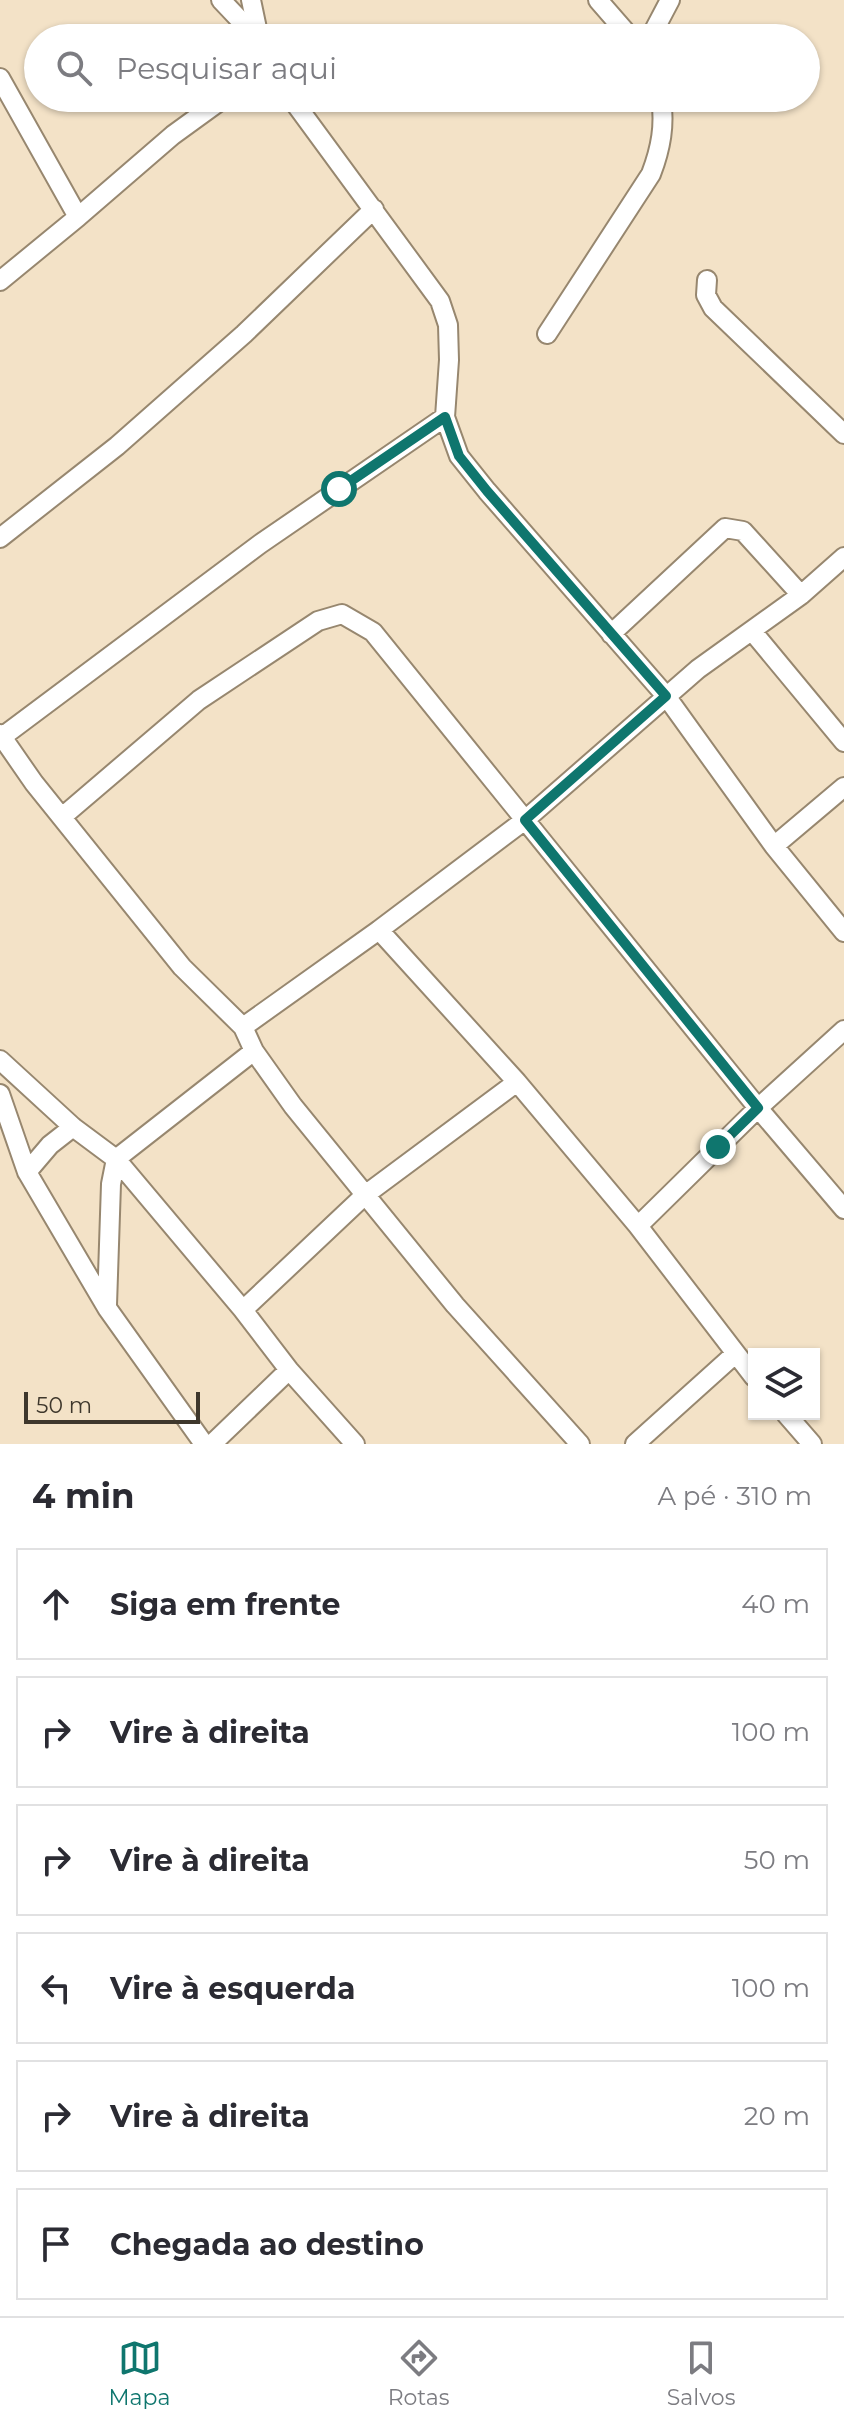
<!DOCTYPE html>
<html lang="pt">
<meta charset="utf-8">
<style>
:root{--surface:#fff;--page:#f2f2f3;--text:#2b2b33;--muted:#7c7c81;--line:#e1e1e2;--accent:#0f766e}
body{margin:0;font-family:Montserrat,sans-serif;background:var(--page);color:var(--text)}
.controls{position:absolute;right:24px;bottom:24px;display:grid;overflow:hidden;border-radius:0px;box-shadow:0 2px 6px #0004}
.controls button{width:72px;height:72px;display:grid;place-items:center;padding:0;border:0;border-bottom:2px solid var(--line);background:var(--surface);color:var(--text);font:40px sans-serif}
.scale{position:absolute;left:24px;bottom:20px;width:176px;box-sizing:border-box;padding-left:8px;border:4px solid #3e372c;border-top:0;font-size:22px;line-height:28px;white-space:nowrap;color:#3e372c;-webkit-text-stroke:6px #f3e2c7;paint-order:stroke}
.stop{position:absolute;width:24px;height:24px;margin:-18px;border:6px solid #0f766e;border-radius:50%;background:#fff}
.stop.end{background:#0f766e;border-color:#fff;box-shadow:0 2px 8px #0008}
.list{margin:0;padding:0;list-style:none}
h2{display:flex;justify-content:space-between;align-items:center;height:104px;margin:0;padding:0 32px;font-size:34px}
h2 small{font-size:26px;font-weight:400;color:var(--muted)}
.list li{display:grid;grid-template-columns:52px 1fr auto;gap:24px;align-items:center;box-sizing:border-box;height:112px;margin:0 16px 16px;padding:0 16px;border:2px solid var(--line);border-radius:0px}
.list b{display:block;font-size:30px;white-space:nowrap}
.list em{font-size:26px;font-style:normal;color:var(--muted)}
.icon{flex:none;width:44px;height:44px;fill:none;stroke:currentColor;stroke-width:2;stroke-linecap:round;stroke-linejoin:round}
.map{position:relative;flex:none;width:844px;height:1444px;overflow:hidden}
.search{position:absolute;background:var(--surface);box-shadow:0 2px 6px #0004;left:24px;right:24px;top:24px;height:88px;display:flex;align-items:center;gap:20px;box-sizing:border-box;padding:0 28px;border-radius:44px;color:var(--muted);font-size:30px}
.sheet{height:872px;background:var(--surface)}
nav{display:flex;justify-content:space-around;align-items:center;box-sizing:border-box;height:112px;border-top:2px solid var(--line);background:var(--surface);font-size:22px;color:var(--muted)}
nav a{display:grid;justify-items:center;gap:4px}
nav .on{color:var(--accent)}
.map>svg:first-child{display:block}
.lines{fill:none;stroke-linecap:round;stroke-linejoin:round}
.street-casing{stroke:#97876f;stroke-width:22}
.street{stroke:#fff;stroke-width:18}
.route{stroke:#0f766e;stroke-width:10}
</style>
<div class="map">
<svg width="844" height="1444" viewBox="0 0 844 1444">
<rect width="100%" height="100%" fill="#f3e2c7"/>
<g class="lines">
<g class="street-casing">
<path id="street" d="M 221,0 L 257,38
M 251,0 L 259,38
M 598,0 L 631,38
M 650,38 L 670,0
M 0,78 L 78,217
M 291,98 L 440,301 L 448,325 L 449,360 L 445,417 L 459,456 L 487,491 L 666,696 L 774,846 L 844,932
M 707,280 L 706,295 L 713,308 L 844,434
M 0,281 L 78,217 L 173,135 L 224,98
M 547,334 L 651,174 C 661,148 665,125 661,98
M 0,538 L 117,446 L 244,334 L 374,209
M 752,631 L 844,742
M 611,634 L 725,528 L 743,531 L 801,595
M 0,734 L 34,783 L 182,967 L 243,1027 L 254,1051 L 293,1106 L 455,1305 L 580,1444
M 2,737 L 260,544 L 445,417
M 62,817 L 199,700 L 318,621 L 342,614 L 373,632 L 758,1108 L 844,1209
M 774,846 L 844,787
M 379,930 L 517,1082 L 638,1226 L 754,1377
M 243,1027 L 379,930 L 525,820 L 698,669 L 801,595 L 844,557
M 0,1060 L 73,1127 L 116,1159 L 243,1310 L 289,1370 L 355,1444
M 0,1094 L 27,1172 L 107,1308 L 204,1444
M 27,1172 L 50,1145 L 73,1127
M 638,1226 L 758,1108 L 844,1030
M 107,1305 L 111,1184 L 116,1159 L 254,1051
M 243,1310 L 365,1195 L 517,1082
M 786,1414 L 812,1444
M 212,1444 L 289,1370
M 635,1444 L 735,1354"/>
</g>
<use href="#street" class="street"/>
</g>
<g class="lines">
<path class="route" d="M 339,489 L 445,417 L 459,456 L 487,491 L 666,696 L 525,820 L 758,1108 L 718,1147"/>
</g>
</svg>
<div class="controls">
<button><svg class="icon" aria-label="layers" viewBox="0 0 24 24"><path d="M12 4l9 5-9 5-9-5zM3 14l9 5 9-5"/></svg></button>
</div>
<div class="scale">50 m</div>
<div class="stop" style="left:339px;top:489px"></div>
<div class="stop end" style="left:718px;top:1147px"></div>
<div class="search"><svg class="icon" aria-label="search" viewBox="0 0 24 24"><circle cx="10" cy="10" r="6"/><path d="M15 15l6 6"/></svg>Pesquisar aqui</div>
</div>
<section class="sheet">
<h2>4 min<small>A pé · 310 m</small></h2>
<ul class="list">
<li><svg class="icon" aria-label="ahead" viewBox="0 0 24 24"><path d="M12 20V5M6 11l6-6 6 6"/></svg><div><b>Siga em frente</b></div><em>40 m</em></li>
<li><svg class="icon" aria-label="right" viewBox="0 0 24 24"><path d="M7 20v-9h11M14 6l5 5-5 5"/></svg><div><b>Vire à direita</b></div><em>100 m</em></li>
<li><svg class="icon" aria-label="right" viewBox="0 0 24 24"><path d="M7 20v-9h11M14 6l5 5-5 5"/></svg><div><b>Vire à direita</b></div><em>50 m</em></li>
<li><svg class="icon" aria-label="left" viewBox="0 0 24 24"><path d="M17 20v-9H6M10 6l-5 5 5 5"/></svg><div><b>Vire à esquerda</b></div><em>100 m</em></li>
<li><svg class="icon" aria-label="right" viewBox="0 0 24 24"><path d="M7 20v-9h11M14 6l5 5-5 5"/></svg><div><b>Vire à direita</b></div><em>20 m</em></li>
<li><svg class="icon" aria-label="arrive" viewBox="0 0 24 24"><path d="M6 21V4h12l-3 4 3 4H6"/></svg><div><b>Chegada ao destino</b></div></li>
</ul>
</section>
<nav>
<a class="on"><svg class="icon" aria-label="map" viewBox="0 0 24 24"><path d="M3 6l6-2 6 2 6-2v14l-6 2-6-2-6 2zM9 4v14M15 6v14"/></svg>Mapa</a>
<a><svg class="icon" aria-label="directions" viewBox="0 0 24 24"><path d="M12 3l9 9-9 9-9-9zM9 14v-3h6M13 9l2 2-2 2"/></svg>Rotas</a>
<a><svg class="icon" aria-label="saved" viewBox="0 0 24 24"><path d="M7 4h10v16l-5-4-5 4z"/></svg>Salvos</a>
</nav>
